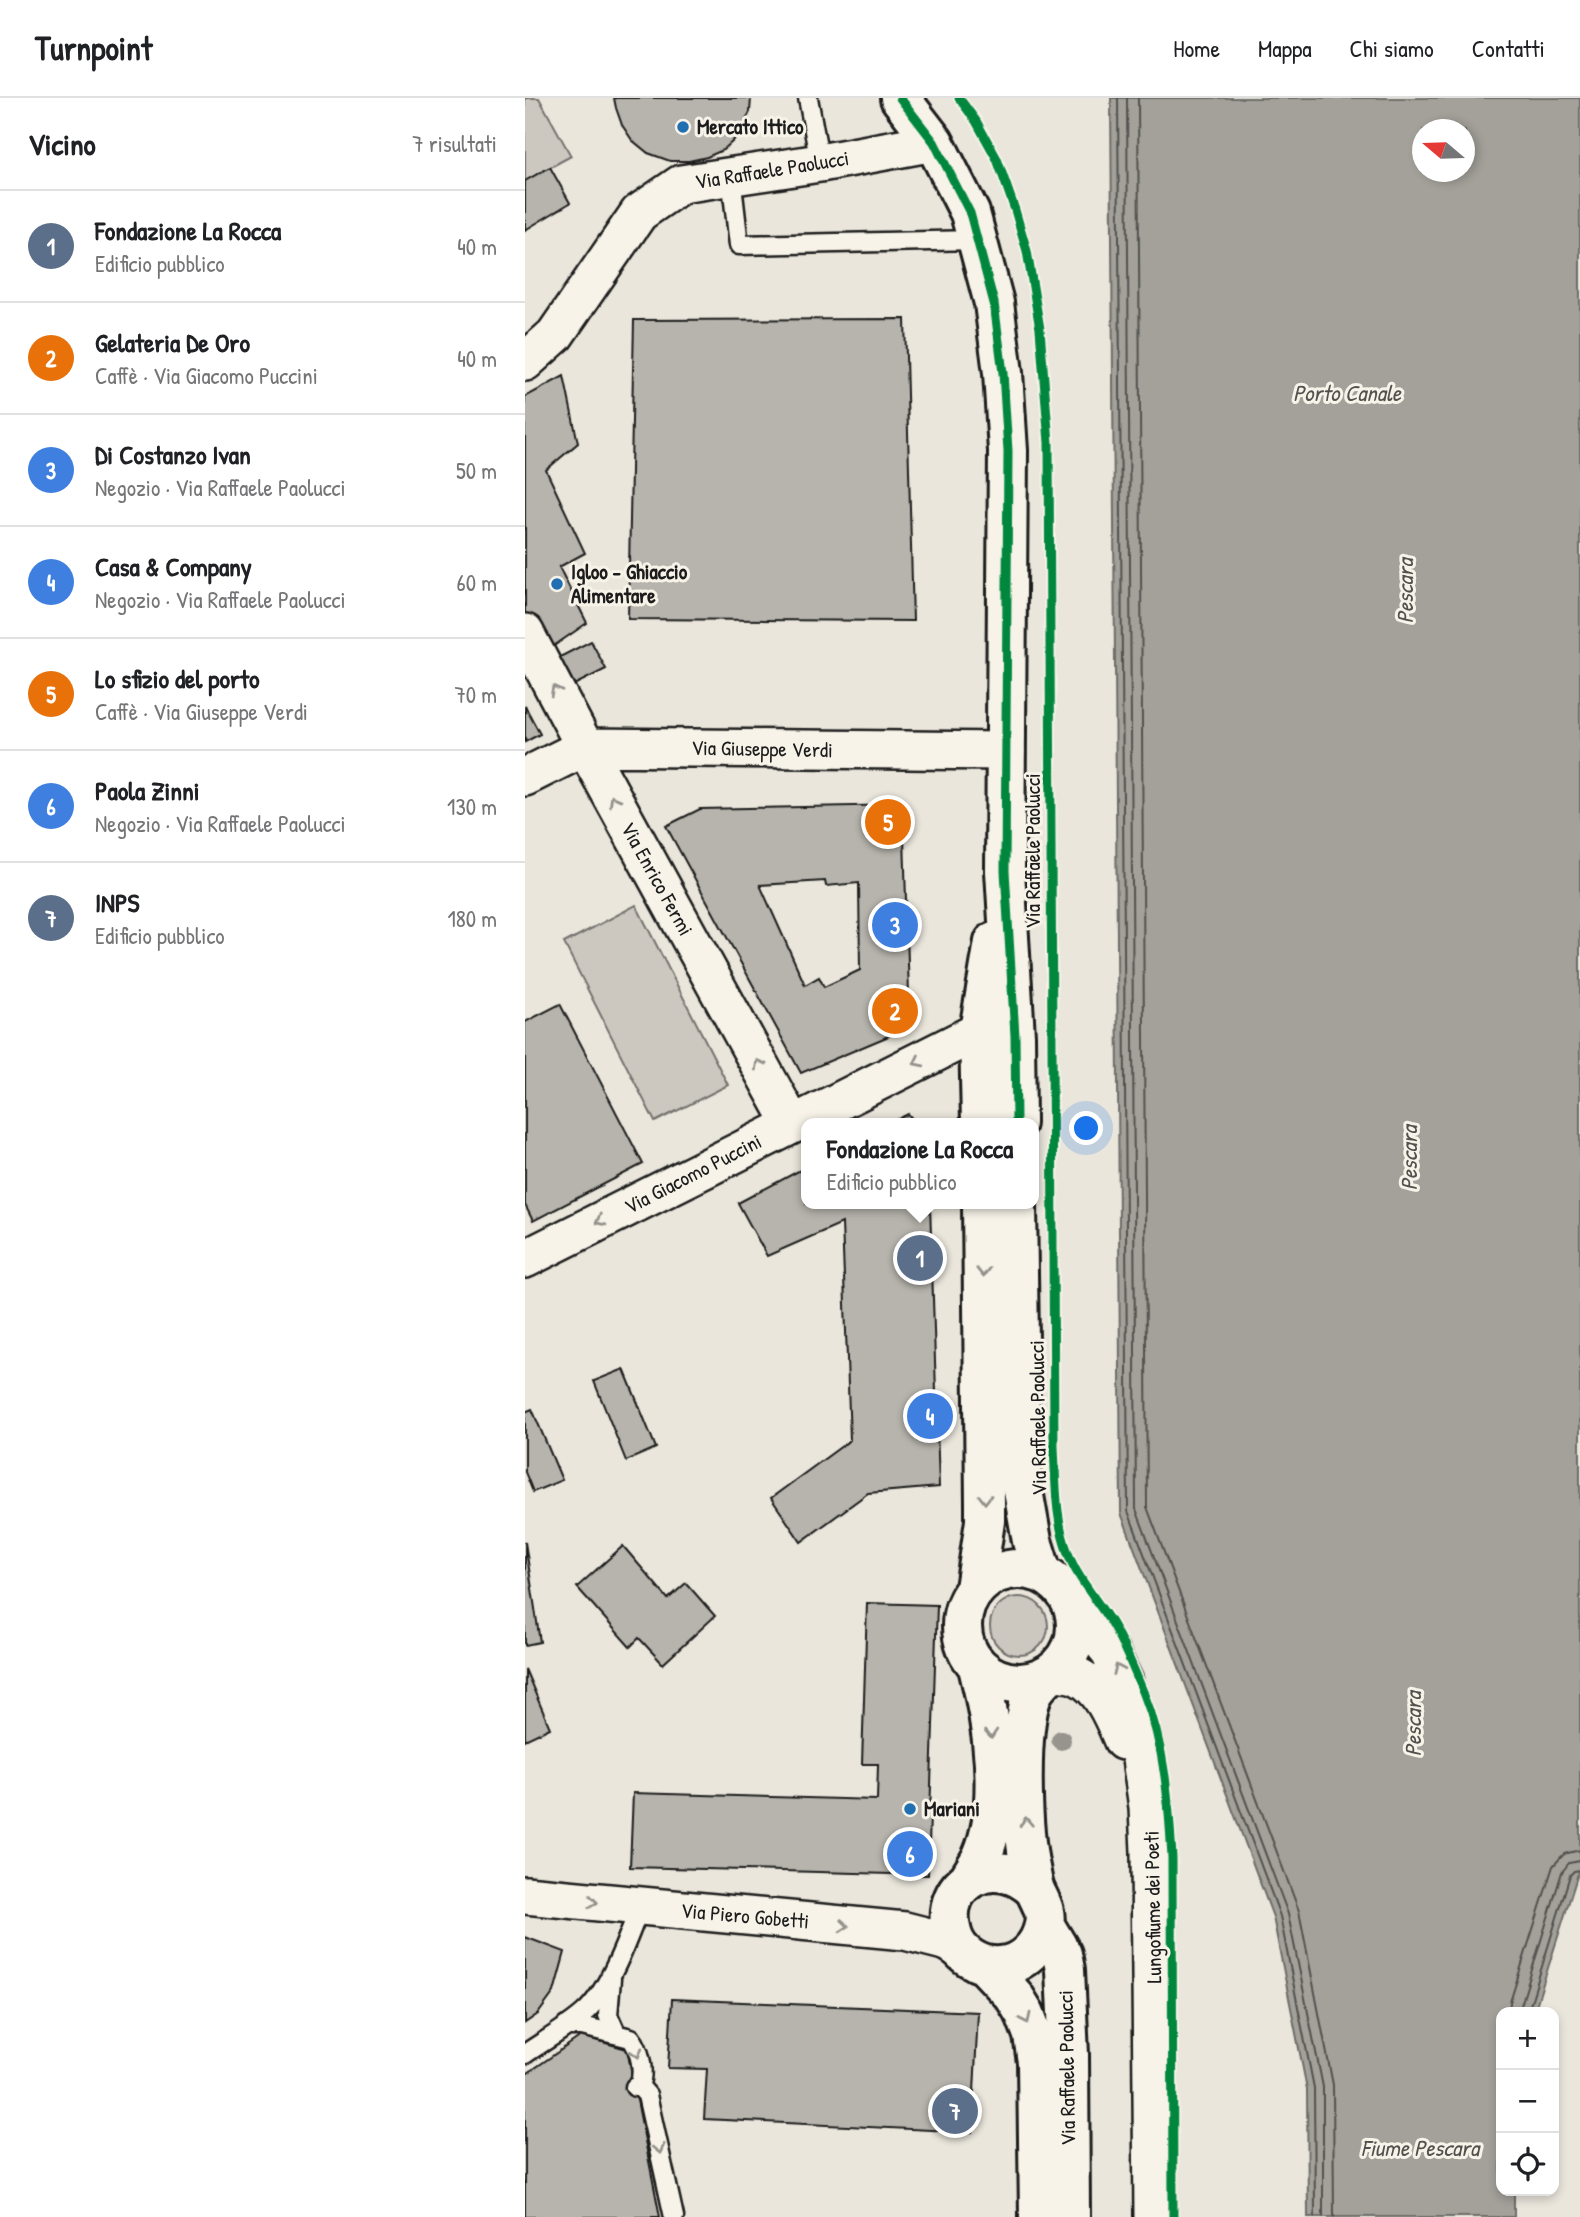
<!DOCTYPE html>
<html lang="it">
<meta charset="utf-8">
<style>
:root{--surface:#fff;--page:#f2f2f2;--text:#202124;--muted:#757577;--line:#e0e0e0;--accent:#7c3aed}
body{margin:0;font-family:"Patrick Hand",sans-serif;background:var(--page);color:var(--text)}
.controls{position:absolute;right:21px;bottom:21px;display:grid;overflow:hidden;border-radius:14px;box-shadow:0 4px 10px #0003}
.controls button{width:63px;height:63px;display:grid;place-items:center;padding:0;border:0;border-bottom:2px solid var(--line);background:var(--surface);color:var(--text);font:35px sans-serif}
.compass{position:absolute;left:887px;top:21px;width:63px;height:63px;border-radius:50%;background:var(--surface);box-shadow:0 4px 10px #0003;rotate:289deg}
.you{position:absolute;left:562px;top:1031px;width:24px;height:24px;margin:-18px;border:5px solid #fff;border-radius:50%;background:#1a73e8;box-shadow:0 0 0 10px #1a73e833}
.badge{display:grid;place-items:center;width:46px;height:46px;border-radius:50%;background:var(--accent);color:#fff;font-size:23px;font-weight:700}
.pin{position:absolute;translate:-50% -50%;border:4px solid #fff;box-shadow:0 2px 7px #0006}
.popup{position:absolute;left:276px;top:1020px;width:238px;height:91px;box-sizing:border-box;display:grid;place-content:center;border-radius:14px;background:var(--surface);filter:drop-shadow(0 2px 5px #0005);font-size:23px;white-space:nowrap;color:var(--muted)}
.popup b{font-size:26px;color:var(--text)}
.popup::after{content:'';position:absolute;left:50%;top:100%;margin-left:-14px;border:14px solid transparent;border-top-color:var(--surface)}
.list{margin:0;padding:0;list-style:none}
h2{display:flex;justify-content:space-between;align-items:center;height:91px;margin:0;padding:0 28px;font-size:30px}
h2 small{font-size:23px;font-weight:400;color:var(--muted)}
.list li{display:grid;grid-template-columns:46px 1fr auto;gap:21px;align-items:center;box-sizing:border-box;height:112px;padding:0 28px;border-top:2px solid var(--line)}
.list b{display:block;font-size:26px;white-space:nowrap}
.list p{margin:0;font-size:23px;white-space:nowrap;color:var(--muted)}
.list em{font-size:23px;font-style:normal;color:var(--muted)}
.icon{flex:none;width:38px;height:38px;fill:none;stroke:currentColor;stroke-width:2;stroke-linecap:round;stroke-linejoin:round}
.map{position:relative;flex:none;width:1055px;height:2119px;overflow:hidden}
header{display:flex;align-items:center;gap:42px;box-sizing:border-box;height:98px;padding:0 35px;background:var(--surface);border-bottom:2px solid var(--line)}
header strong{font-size:33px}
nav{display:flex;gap:38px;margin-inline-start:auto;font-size:24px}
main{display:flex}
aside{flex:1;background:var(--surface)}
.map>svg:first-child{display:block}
.green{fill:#ccc8c0;stroke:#74726e;stroke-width:2}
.water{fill:#a3a19a;stroke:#6d6c68;stroke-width:2;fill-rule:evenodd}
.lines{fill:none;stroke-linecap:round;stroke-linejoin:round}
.shore{stroke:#52514e;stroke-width:2}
.building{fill:#b6b4ac;stroke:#1c1c1c;stroke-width:2;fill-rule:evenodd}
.service-casing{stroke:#1c1c1c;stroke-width:23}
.minor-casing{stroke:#1c1c1c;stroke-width:42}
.tertiary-casing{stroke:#1c1c1c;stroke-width:44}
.service{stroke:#f7f3e8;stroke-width:18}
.minor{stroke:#f7f3e8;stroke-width:37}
.tertiary{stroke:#f7f3e8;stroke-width:38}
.cycleway-casing{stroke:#f7f3e8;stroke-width:13}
.cycleway{stroke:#00873e;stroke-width:9}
.tree{fill:#96948d}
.oneway{stroke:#94928c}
.poi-dot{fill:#1f6fb2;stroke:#f7f3e8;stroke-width:2.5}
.labels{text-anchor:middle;stroke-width:6;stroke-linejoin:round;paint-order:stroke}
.poi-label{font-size:21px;font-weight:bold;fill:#1c1c1c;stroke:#f7f3e8;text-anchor:start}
.street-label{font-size:21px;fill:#1c1c1c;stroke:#f7f3e8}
.water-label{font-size:23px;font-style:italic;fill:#52514e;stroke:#f7f3e8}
</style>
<header>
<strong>Turnpoint</strong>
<nav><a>Home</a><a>Mappa</a><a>Chi siamo</a><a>Contatti</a></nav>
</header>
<main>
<aside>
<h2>Vicino<small>7 risultati</small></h2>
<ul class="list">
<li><span class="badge" style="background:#5c6f8a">1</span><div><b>Fondazione La Rocca</b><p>Edificio pubblico</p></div><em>40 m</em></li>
<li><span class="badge" style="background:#e8710a">2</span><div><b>Gelateria De Oro</b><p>Caffè · Via Giacomo Puccini</p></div><em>40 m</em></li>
<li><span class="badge" style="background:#3f7fe0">3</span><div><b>Di Costanzo Ivan</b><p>Negozio · Via Raffaele Paolucci</p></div><em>50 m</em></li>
<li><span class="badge" style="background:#3f7fe0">4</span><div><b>Casa &amp; Company</b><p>Negozio · Via Raffaele Paolucci</p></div><em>60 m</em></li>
<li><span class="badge" style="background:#e8710a">5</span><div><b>Lo sfizio del porto</b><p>Caffè · Via Giuseppe Verdi</p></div><em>70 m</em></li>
<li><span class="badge" style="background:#3f7fe0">6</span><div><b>Paola Zinni</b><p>Negozio · Via Raffaele Paolucci</p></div><em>130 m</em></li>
<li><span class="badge" style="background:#5c6f8a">7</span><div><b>INPS</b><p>Edificio pubblico</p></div><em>180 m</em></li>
</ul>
</aside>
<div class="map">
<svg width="1055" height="2119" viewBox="0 0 1055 2119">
<rect width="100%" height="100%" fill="#eae6dc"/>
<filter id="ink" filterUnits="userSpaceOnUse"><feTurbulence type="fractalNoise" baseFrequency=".0143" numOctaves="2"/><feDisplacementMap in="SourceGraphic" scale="14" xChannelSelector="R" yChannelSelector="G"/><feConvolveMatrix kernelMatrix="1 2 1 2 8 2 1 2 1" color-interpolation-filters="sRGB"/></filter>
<g filter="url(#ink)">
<path class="green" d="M 0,0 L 14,0 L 46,58 L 0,83 Z
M 111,807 L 203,987 L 130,1024 L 39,845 Z
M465 1528a29 29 0 1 1 58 0a29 29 0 1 1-58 0Z"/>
<path class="water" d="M 586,0 L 1055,0 L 1055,1769 L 1009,1914 L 976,1914 L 976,2093 L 989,2093 L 989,2119 L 783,2119 L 782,1991 L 748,1819 L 596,1415 ZM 898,32 L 940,32 L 940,74 L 898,74 Z"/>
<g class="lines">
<path class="shore" d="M 593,0 L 603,1413 L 755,1818 L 789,1990 L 790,2119
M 602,0 L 611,1411 L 763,1816 L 798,1989 L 798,2119
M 613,0 L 622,1409 L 774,1813 L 808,1987 L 809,2119
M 984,1914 L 985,1904 L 1028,1768 L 1039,1756 L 1055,1752
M 994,1914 L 1037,1774 L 1044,1765 L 1055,1763
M 1003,1914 L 1045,1777 L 1049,1773 L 1055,1772"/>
</g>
<path class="building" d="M 89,0 L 226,0 L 225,14 L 216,32 L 208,43 L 198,52 L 182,59 L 164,63 L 145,63 L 123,55 L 107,42 L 97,27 L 91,10 Z
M 25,69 L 45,105 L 0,132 L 0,83 Z
M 380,221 L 388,523 L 103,521 L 109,222 Z
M 39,278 L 53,345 L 21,372 L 60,455 L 34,469 L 62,525 L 20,554 L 0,515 L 0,299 Z
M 66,543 L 81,571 L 41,591 L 27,563 Z
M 0,608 L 15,636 L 0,644 Z
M 378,707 L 385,929 L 276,975 L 141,728 L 175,711 ZM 300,783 L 301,788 L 334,785 L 335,872 L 299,889 L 294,879 L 280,887 L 235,787 Z
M 35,906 L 118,1066 L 8,1123 L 0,1107 L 0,924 Z
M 383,1016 L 391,1025 L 365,1025 Z
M 281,1069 L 281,1106 L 405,1106 L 414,1389 L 343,1395 L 276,1444 L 246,1400 L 325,1342 L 317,1125 L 242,1158 L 213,1105 Z
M 99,1271 L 131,1350 L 101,1363 L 69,1283 Z
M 7,1311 L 37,1382 L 8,1394 L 0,1374 L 0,1314 Z
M 0,1444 L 15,1544 L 0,1547 Z
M 98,1448 L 143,1501 L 161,1485 L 190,1518 L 138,1566 L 114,1540 L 105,1549 L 52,1489 Z
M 342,1505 L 412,1507 L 403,1777 L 105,1769 L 108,1695 L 352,1702 L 353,1666 L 337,1666 Z
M 0,1571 L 25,1630 L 0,1642 Z
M 0,1839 L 40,1854 L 29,1894 L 13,1916 L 0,1925 Z
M 147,1901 L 453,1914 L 447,2034 L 179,2021 L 182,1971 L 143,1970 Z
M 56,1938 L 102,1951 L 135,2119 L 0,2119 L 0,1977 Z"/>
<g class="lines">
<g class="service-casing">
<path id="service" d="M 283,0 L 295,65
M 206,78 L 214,147 L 453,142
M 86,1881 L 83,1917 L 91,1935
M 41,1928 L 57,1928 L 106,1940 C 115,1951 120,1974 114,1988 L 110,1989
M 0,1956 C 19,1943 42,1930 59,1915 C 83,1895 104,1838 115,1808
M 114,1988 L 122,1997 L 149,2119"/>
</g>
<g class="minor-casing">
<path id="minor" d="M 0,264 L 30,237 L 114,115 L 156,86 L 295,65 L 409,44
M 0,535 L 60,649 L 267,1026
M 0,679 L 60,649 L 481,653
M 0,1161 L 454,933 L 469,932 L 482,936
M 548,1508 L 585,1554 L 599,1584 L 616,1661 L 623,1709 L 625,1754 L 628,2119
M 529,1574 C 536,1575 545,1575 552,1578 C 576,1589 588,1619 598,1643
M 0,1797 L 380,1833 L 423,1844 L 436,1852"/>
</g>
<g class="tertiary-casing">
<path id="tertiary" d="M 375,0 L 409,44 L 445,115 L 469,205 L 478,275 L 483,353 L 480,773 L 490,938 L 491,1025
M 456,1025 L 454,933 L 469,844
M 492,1106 L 496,1381 L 507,1443 L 517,1475
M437 1528a57 57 0 1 1 114 0a57 57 0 1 1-114 0Z
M 450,1491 L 460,1423 L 460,1407 L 457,1106
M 443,1782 C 448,1774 453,1766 457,1758 C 480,1705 467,1623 453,1569
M 510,1792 C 472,1753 412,1782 427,1835 C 432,1856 455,1870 476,1868 C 498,1866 515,1848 519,1827 C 522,1812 515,1804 510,1792 C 507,1784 506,1773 504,1765 C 497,1726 493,1631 508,1595 C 511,1589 516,1584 521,1579
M 519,1826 L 537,1856 L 540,1872 L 544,1957 L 545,2119
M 460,1867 L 489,1898 L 500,1916 L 508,1937 L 512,1964 L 514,2119"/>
</g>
<use href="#service" class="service"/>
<use href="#minor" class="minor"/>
<use href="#tertiary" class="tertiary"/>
<g class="cycleway-casing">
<path id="cycleway" d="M 375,0 L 409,44 L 445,115 L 469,205 L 478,275 L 483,353 L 480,773 L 490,938 L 491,1025
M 434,0 L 451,23 L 472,61 L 490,112 L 502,153 L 515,231 L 524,345 L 529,1349 C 531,1384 530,1422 543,1455 C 552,1480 571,1501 585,1523 C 599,1546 609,1572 619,1596 C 640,1648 644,1705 647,1760 L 648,2119"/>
</g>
<use href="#cycleway" class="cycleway"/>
</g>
<circle class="tree" cx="536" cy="1642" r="10"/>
<defs><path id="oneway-chevron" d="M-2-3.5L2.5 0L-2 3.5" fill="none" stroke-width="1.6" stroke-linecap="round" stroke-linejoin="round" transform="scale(1.75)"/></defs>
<g class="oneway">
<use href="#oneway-chevron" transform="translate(30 592) rotate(-118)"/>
<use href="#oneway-chevron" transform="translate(89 702) rotate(-119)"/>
<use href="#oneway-chevron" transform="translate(393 964) rotate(154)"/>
<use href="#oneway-chevron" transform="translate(234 966) rotate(-119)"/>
<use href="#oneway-chevron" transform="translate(75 1123) rotate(153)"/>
<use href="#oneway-chevron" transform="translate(458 1174) rotate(89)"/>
<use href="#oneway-chevron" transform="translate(460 1401) rotate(90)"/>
<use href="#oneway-chevron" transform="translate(593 1571) rotate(-114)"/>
<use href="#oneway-chevron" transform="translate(466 1636) rotate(85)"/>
<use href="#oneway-chevron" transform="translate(501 1724) rotate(-93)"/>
<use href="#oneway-chevron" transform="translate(68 1804) rotate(6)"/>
<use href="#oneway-chevron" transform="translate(319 1828) rotate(5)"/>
<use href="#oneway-chevron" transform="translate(501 1921) rotate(65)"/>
<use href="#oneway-chevron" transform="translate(112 1955) rotate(73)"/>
<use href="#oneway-chevron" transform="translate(134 2051) rotate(77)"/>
</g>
</g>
<g class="poi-dot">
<circle cx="158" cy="29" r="7"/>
<circle cx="32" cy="486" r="7"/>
<circle cx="385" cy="1711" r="7"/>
</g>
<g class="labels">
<g class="poi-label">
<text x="172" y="36">Mercato Ittico</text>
<text x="46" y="481">Igloo - Ghiaccio<tspan x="46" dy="24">Alimentare</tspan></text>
<text x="399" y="1718">Mariani</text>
</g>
<g class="street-label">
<text transform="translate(247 72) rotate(-9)" y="7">Via Raffaele Paolucci</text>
<text transform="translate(237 651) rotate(1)" y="7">Via Giuseppe Verdi</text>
<text transform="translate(508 753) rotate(-90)" y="7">Via Raffaele Paolucci</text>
<text transform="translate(132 781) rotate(61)" y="7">Via Enrico Fermi</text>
<text transform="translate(168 1076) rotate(-27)" y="7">Via Giacomo Puccini</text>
<text transform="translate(513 1320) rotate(-91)" y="7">Via Raffaele Paolucci</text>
<text transform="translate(628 1809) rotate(-91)" y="7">Lungofiume dei Poeti</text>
<text transform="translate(220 1818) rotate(5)" y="7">Via Piero Gobetti</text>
<text transform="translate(542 1970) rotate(-91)" y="7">Via Raffaele Paolucci</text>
</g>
<g class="water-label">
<text x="822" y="303">Porto Canale</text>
<text transform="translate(880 493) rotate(-90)" y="8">Pescara</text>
<text transform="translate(884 1060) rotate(-90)" y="8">Pescara</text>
<text transform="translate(888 1626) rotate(-90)" y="8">Pescara</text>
<text x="895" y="2058">Fiume Pescara</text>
</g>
</g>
</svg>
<div class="controls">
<button>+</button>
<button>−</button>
<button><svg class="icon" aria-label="locate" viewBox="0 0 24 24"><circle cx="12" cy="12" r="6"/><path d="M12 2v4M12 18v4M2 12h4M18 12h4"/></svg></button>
</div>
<svg class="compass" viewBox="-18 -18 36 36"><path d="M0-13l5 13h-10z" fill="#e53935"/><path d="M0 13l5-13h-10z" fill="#757577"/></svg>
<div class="you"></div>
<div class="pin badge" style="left:395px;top:1160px;background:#5c6f8a">1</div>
<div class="popup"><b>Fondazione La Rocca</b>Edificio pubblico</div>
<div class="pin badge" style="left:370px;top:913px;background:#e8710a">2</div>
<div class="pin badge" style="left:370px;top:827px;background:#3f7fe0">3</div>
<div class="pin badge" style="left:405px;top:1318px;background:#3f7fe0">4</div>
<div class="pin badge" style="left:363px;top:724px;background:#e8710a">5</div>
<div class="pin badge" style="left:385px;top:1756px;background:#3f7fe0">6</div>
<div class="pin badge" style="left:430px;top:2013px;background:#5c6f8a">7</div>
</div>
</main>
